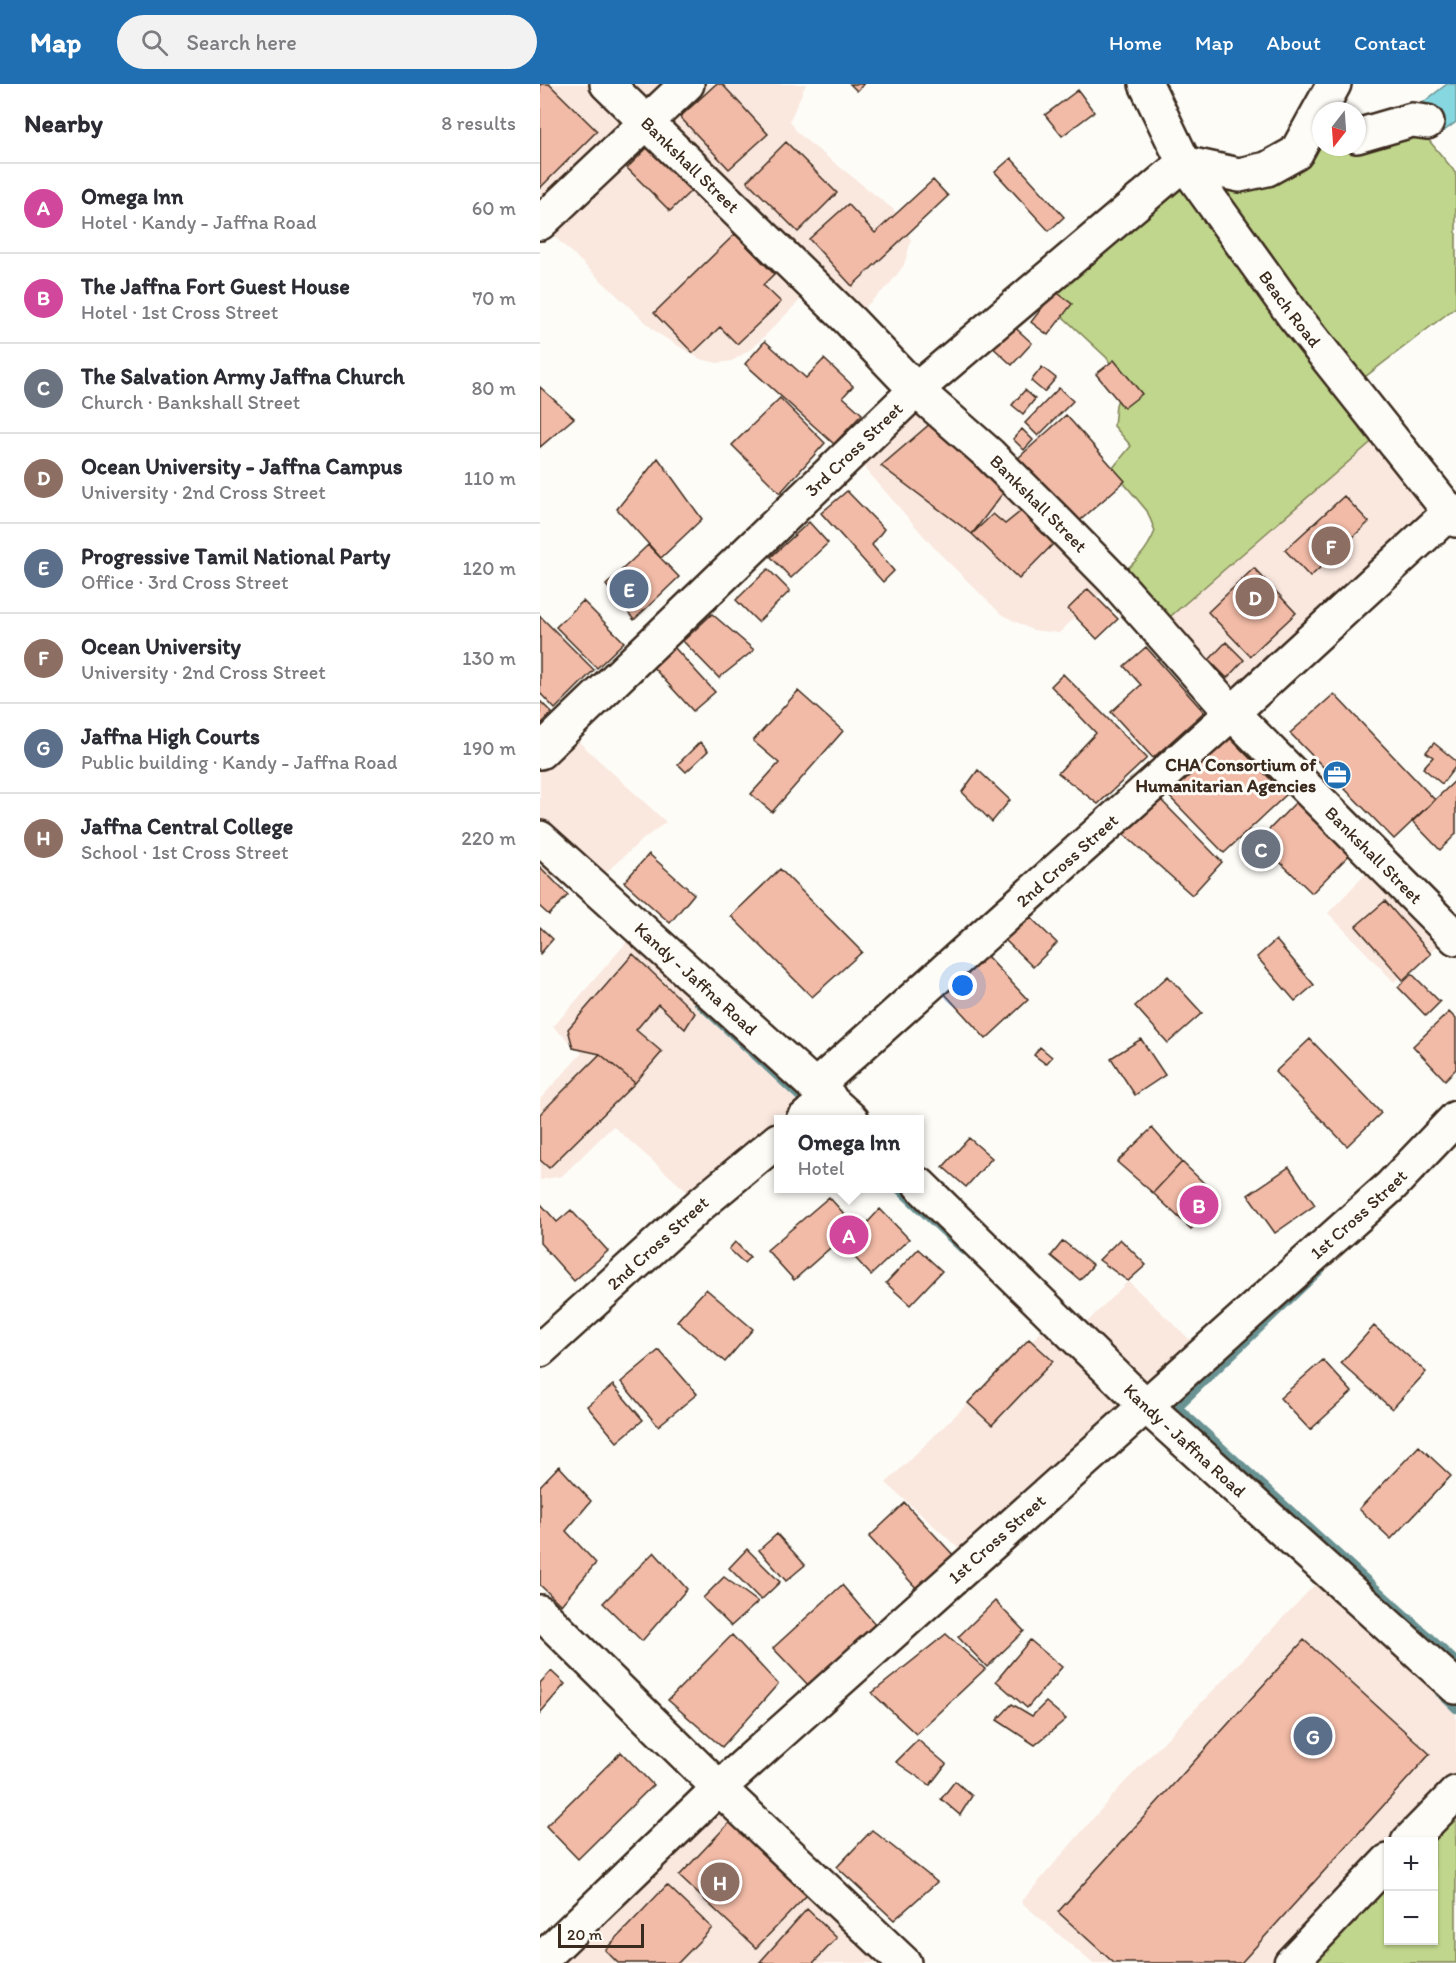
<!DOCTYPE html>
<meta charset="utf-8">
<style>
:root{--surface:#fff;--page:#f2f2f3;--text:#2b2b33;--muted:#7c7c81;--line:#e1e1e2;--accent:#1f6fb2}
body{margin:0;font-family:Itim,sans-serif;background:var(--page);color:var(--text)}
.controls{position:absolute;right:18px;bottom:18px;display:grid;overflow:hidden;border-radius:0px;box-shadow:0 2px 4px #0004}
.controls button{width:54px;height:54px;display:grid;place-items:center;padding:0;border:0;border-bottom:2px solid var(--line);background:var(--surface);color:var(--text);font:30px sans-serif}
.compass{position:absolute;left:772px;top:18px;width:54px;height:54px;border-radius:50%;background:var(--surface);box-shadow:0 2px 4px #0004;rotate:197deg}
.scale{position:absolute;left:18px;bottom:15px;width:86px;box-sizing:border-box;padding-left:6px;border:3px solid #3b2a1e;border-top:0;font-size:16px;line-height:21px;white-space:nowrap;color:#3b2a1e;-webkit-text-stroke:4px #fdfcf7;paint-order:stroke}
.you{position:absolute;left:423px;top:902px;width:21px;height:21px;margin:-15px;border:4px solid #fff;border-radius:50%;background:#1a73e8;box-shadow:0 0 0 9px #1a73e833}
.badge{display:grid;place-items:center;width:39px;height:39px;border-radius:50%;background:var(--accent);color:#fff;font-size:20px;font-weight:700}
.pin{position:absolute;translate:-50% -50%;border:3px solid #fff;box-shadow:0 2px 6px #0006}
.popup{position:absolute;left:234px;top:1031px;width:150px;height:78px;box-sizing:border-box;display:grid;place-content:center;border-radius:0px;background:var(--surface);filter:drop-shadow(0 2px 4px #0005);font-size:20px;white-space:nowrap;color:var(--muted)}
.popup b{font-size:22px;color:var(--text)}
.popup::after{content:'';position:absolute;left:50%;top:100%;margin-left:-12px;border:12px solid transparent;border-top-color:var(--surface)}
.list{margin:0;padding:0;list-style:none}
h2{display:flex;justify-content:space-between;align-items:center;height:78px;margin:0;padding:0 24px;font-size:26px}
h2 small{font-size:20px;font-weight:400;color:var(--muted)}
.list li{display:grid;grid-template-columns:39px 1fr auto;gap:18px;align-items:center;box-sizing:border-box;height:90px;padding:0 24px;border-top:2px solid var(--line)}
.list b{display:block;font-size:22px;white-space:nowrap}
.list p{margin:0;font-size:20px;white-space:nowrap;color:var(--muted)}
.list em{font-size:20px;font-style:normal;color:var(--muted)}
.icon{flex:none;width:33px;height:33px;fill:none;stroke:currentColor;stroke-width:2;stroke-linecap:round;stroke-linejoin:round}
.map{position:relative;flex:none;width:916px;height:1879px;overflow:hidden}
header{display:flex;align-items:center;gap:36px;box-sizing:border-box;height:84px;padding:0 30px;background:var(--accent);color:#fff}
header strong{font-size:28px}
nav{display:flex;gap:33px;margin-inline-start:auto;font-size:21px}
.search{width:420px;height:54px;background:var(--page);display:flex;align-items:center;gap:15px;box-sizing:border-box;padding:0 21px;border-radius:33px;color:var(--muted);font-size:22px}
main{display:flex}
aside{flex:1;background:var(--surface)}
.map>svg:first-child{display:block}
.built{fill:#fae8df}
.green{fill:#c0d68c;stroke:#7e8055;stroke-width:1.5}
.water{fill:#87d7e1;stroke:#699293;stroke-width:1.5}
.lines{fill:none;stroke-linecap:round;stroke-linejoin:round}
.stream{stroke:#699293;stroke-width:8}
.building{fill:#f2bba7;stroke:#3b2a1e;stroke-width:1.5}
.minor-casing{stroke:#3b2a1e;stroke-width:38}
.major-casing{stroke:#3b2a1e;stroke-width:38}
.highway-casing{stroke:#3b2a1e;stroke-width:38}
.minor{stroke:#fdfcf7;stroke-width:33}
.major{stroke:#fdfcf7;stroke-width:33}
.highway{stroke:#fdfcf7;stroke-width:33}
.labels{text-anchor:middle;stroke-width:6;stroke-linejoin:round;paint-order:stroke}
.street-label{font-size:18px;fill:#3b2a1e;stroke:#fdfcf7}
.poi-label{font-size:18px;font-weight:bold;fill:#3b2a1e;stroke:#fdfcf7;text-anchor:end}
</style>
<header>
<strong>Map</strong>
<div class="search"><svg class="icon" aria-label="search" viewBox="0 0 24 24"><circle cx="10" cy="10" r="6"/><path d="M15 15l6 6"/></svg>Search here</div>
<nav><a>Home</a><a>Map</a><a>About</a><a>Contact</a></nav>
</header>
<main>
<aside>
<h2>Nearby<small>8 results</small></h2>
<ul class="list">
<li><span class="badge" style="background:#d1479c">A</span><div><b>Omega Inn</b><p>Hotel · Kandy - Jaffna Road</p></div><em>60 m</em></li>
<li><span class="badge" style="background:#d1479c">B</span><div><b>The Jaffna Fort Guest House</b><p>Hotel · 1st Cross Street</p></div><em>70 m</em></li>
<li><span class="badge" style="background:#6b7280">C</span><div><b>The Salvation Army Jaffna Church</b><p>Church · Bankshall Street</p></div><em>80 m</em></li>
<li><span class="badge" style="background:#8d6e63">D</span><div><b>Ocean University - Jaffna Campus</b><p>University · 2nd Cross Street</p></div><em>110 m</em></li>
<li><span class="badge" style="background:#5c6f8a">E</span><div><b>Progressive Tamil National Party</b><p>Office · 3rd Cross Street</p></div><em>120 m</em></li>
<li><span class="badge" style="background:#8d6e63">F</span><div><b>Ocean University</b><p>University · 2nd Cross Street</p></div><em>130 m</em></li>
<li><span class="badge" style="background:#5c6f8a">G</span><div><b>Jaffna High Courts</b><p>Public building · Kandy - Jaffna Road</p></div><em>190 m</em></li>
<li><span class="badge" style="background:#8d6e63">H</span><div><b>Jaffna Central College</b><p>School · 1st Cross Street</p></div><em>220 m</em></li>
</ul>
</aside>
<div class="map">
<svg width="916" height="1879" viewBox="0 0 916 1879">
<rect width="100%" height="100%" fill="#fdfcf7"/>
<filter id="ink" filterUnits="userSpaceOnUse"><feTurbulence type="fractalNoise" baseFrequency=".0167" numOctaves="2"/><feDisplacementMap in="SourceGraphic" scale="12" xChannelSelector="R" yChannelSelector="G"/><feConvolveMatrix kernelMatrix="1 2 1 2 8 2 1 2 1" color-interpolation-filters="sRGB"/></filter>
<g filter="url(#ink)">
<path class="built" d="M 0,0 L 266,0 L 250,36 L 256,47 L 267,57 L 353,125 L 365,140 L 371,157 L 364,181 L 349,201 L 310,237 L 273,203 L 214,263 L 192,277 L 177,279 L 160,275 L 117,249 L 0,139 Z
M 376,306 L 574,496 L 519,549 L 492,546 L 461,530 L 396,466 L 310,367 Z
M 844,347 L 910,428 L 692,629 L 617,544 Z
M 26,646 L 126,738 L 102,756 L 52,801 L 29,781 L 0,812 L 0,668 Z
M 838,777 L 912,850 L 854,898 L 788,829 Z
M 99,844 L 277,1001 L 263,1035 L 238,1036 L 238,1056 L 161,1120 L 73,1042 L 22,1092 L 0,1096 L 0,1015 L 42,969 L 13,943 Z
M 588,1197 L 664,1269 L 432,1476 L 346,1399 L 515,1234 L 534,1251 Z
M 788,1487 L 916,1603 L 916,1709 L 868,1757 L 848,1758 L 848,1777 L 751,1879 L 552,1879 L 481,1818 L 582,1701 Z
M 179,1704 L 364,1879 L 0,1879 Z"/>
<path class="green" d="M 872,36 L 916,89 L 916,223 L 812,303 L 844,347 L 617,544 L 574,496 C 592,481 606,470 615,447 L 607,427 L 572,385 L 591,362 L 574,342 L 576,321 L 583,301 L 567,274 L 494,206 L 644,79 L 699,91 L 781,62 L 817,63 Z
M 916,1709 L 916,1879 L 751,1879 L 848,1777 L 848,1856 L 894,1856 L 894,1758 L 868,1757 Z"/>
<path class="water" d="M 907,0 L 916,0 L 916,38 L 897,52 L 876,24 Z"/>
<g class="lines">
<path class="stream" d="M 158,919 L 270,1023
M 357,1104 L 424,1167
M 781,1186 L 638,1323 L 916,1577
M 899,1609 L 916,1625"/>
</g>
<path class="building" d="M 0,0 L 9,0 L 57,47 L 0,104 Z
M 176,0 L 182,0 L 228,50 L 189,85 L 140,33 Z
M 310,0 L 324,0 L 317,7 Z
M 538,6 L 554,28 L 522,52 L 505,31 Z
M 113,58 L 156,102 L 130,127 L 87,84 Z
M 246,58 L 297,109 L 258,148 L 207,97 Z
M 471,74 L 524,133 L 509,147 L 455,88 Z
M 393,96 L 408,112 L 312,202 L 269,155 L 308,120 L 335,149 Z
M 195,150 L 234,190 L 223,201 L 241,218 L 197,260 L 180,243 L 153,269 L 114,229 Z
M 515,207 L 532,220 L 508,251 L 491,238 Z
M 469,238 L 492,259 L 472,281 L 449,260 Z
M 225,257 L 266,294 L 284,275 L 313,302 L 303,313 L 322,330 L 294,360 L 205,280 Z
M 574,276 L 602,310 L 584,324 L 556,290 Z
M 502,283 L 516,294 L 504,308 L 491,297 Z
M 0,303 L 34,334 L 0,363 Z
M 519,304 L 533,317 L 498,352 L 485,339 Z
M 485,306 L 495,315 L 483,330 L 472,321 Z
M 240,314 L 285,359 L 240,409 L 192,361 Z
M 526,331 L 585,397 L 536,440 L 477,375 Z
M 391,339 L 463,409 L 432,450 L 341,382 Z
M 482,345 L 493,356 L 484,366 L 473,355 Z
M 118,374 L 162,435 L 121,474 L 77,425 Z
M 307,407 L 344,445 L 332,461 L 354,487 L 343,498 L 281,429 Z
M 804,412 L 829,438 L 770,493 L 745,466 Z
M 485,424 L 516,457 L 479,495 L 432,450 L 453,430 L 465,440 Z
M 269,438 L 288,459 L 251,494 L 231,473 Z
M 108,461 L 139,493 L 94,536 L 66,501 Z
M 714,484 L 756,529 L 710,572 L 668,528 Z
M 228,485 L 250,507 L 218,538 L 196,516 Z
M 548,505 L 578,535 L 557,555 L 528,525 Z
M 43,517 L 84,558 L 57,584 L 16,543 Z
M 172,530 L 214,566 L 179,594 L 143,557 Z
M 0,532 L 54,586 L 15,625 L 0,609 Z
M 686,558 L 704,576 L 687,594 L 669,576 Z
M 133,562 L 175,608 L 153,627 L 111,581 Z
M 606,563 L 664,628 L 613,674 L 571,628 L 601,601 L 584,582 Z
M 523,590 L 607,674 L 558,720 L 518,689 L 556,649 L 511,602 Z
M 258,607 L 303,647 L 232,728 L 211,710 L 239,679 L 213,657 Z
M 794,610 L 895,716 L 854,755 L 750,649 Z
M 0,617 L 12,629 L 0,641 Z
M 683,647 L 746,711 L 684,769 L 623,706 Z
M 160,658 L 168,667 L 146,688 L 138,680 Z
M 894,659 L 916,677 L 916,682 L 902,700 L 883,684 L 893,673 L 886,668 Z
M 438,686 L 470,716 L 452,738 L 422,708 Z
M 916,696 L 916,750 L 900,766 L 872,737 Z
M 616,711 L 682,778 L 652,811 L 581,748 Z
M 758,716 L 812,768 L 772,809 L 718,757 Z
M 109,770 L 154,810 L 130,839 L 84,798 Z
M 0,783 L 28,811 L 9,831 L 0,823 Z
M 240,785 L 322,868 L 272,913 L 191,832 Z
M 845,817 L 891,870 L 863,896 L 816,842 Z
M 489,832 L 517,859 L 493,883 L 464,855 Z
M 0,843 L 13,855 L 0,870 Z
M 736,856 L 774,901 L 755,917 L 717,873 Z
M 93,870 L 155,929 L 145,945 L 118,920 L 96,946 L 122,968 L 95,999 L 60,970 L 33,964 L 28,945 Z
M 446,871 L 488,916 L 446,955 L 404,909 Z
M 872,890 L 900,918 L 886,932 L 858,903 Z
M 628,892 L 662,929 L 628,959 L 595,922 Z
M 909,928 L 916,935 L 916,985 L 905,996 L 873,962 Z
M 601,955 L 625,991 L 595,1011 L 571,974 Z
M 770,955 L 841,1029 L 807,1062 L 735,988 Z
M 500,963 L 512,973 L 506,980 L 494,971 Z
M 60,970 L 95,999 L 9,1084 L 0,1076 L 0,1030 Z
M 612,1044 L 642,1078 L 613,1109 L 577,1078 Z
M 429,1054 L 452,1074 L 426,1103 L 403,1083 Z
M 642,1078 L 669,1104 L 657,1117 L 665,1132 L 651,1145 L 613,1109 Z
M 749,1083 L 775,1121 L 735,1149 L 708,1111 Z
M 289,1113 L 315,1142 L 254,1196 L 227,1166 Z
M 0,1119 L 17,1138 L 31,1126 L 68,1167 L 34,1197 L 0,1159 Z
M 340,1125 L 369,1155 L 331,1191 L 305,1163 Z
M 580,1155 L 606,1181 L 588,1197 L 559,1176 Z
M 523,1157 L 553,1181 L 540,1196 L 511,1172 Z
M 195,1158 L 210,1173 L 204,1179 L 189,1165 Z
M 378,1165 L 402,1187 L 370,1221 L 346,1199 Z
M 166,1205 L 213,1245 L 185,1278 L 137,1237 Z
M 834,1242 L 886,1288 L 852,1325 L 801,1279 Z
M 489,1255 L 513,1277 L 452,1341 L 428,1319 Z
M 119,1266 L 157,1310 L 118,1342 L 81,1298 Z
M 783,1276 L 812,1308 L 770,1346 L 740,1314 Z
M 73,1301 L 103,1336 L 77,1358 L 47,1322 Z
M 879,1362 L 911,1392 L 851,1455 L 819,1425 Z
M 19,1382 L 51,1417 L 26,1447 L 56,1479 L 21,1521 L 0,1501 L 0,1402 Z
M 365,1419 L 417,1475 L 380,1508 L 329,1453 Z
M 237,1450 L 265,1481 L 246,1497 L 219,1466 Z
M 207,1465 L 240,1498 L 221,1516 L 189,1484 Z
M 114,1468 L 147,1505 L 102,1557 L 63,1519 Z
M 184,1493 L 218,1518 L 191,1542 L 163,1514 Z
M 302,1501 L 335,1540 L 270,1603 L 233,1564 Z
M 455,1517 L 484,1547 L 447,1583 L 418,1553 Z
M 406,1550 L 445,1585 L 376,1650 L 332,1609 Z
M 192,1551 L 238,1600 L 182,1663 L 128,1616 Z
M 490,1556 L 522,1583 L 487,1624 L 456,1597 Z
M 764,1556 L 890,1670 L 701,1879 L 574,1879 L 518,1828 Z
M 11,1587 L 25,1600 L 0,1629 L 0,1599 Z
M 506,1618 L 526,1635 L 495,1661 L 457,1636 L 472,1620 L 492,1632 Z
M 378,1656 L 406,1680 L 390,1701 L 356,1678 Z
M 81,1668 L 113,1701 L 38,1775 L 6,1742 Z
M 415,1697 L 432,1712 L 420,1731 L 401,1715 Z
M 190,1738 L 267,1811 L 216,1864 L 139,1792 Z
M 332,1746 L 397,1798 L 354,1836 L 297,1783 Z
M 127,1801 L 172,1844 L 138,1879 L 78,1879 L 65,1866 Z
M 267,1825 L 297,1854 L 273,1879 L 219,1879 Z"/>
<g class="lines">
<g class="minor-casing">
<g id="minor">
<path id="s1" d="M 67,0 L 310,237 L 376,306 L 449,370 L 517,438 L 574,496 L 692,629 L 916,854"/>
<path d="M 817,52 L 872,36 L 887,38"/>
<path d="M 0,139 L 147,0"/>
<path id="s2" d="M 0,668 L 376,306 L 644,79"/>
<path id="s3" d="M 277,1001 L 692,629 L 910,428"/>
<path d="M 263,1036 L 289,1013"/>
<path id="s4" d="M 0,1266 L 161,1120 L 238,1056"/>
<path d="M 0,1528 L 179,1704 L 364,1879"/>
<path d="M 868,1758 L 916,1709"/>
<path id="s5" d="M 0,1877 L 179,1704 L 851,1102 L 916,1034"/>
<path d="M 751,1879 L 848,1777"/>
</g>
</g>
<g class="major-casing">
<g id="major">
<path id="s6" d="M 606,0 L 644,79 L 754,232 L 916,436"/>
<path d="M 644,79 L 699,91 L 727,85 L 756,69 L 794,0"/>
</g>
</g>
<g class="highway-casing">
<g id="highway">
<path id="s7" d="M 0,754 L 312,1036"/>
<path id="s8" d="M 380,1101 L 605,1321 L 916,1603"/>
</g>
</g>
<use href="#minor" class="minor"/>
<use href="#major" class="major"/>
<use href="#highway" class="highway"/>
</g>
</g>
<defs>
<g id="office-disc" transform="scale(1.5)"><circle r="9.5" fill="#1f6fb2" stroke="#fdfcf7"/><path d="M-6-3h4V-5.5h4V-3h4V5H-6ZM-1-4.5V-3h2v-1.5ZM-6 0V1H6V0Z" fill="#fff"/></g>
</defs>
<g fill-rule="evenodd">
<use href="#office-disc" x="797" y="691"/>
</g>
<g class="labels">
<g class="street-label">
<text dy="6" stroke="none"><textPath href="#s1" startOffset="116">Bankshall Street</textPath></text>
<text dy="6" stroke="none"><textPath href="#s6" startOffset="268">Beach Road</textPath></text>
<text dy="6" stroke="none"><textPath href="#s2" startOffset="436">3rd Cross Street</textPath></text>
<text dy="6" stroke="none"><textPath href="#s1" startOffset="602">Bankshall Street</textPath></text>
<text dy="6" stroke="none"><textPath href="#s1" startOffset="1088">Bankshall Street</textPath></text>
<text dy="6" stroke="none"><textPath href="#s3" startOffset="336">2nd Cross Street</textPath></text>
<text dy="6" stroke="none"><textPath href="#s7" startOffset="210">Kandy - Jaffna Road</textPath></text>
<text dy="6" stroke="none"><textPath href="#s5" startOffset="1108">1st Cross Street</textPath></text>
<text dy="6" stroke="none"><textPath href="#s4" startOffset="159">2nd Cross Street</textPath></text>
<text dy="6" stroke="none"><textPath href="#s8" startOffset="368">Kandy - Jaffna Road</textPath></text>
<text dy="6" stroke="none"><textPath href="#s5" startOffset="622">1st Cross Street</textPath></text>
</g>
<g class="poi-label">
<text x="776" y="687">CHA Consortium of<tspan x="776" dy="21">Humanitarian Agencies</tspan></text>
</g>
</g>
</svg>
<div class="controls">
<button>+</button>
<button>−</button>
</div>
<svg class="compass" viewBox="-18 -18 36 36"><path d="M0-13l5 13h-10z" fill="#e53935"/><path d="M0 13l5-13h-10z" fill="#7c7c81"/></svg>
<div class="scale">20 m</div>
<div class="you"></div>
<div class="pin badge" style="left:309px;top:1151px;background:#d1479c">A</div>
<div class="popup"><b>Omega Inn</b>Hotel</div>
<div class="pin badge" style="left:659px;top:1121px;background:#d1479c">B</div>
<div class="pin badge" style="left:721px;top:765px;background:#6b7280">C</div>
<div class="pin badge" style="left:715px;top:513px;background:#8d6e63">D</div>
<div class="pin badge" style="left:89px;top:505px;background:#5c6f8a">E</div>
<div class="pin badge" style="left:791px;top:462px;background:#8d6e63">F</div>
<div class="pin badge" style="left:773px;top:1652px;background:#5c6f8a">G</div>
<div class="pin badge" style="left:180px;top:1798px;background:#8d6e63">H</div>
</div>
</main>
